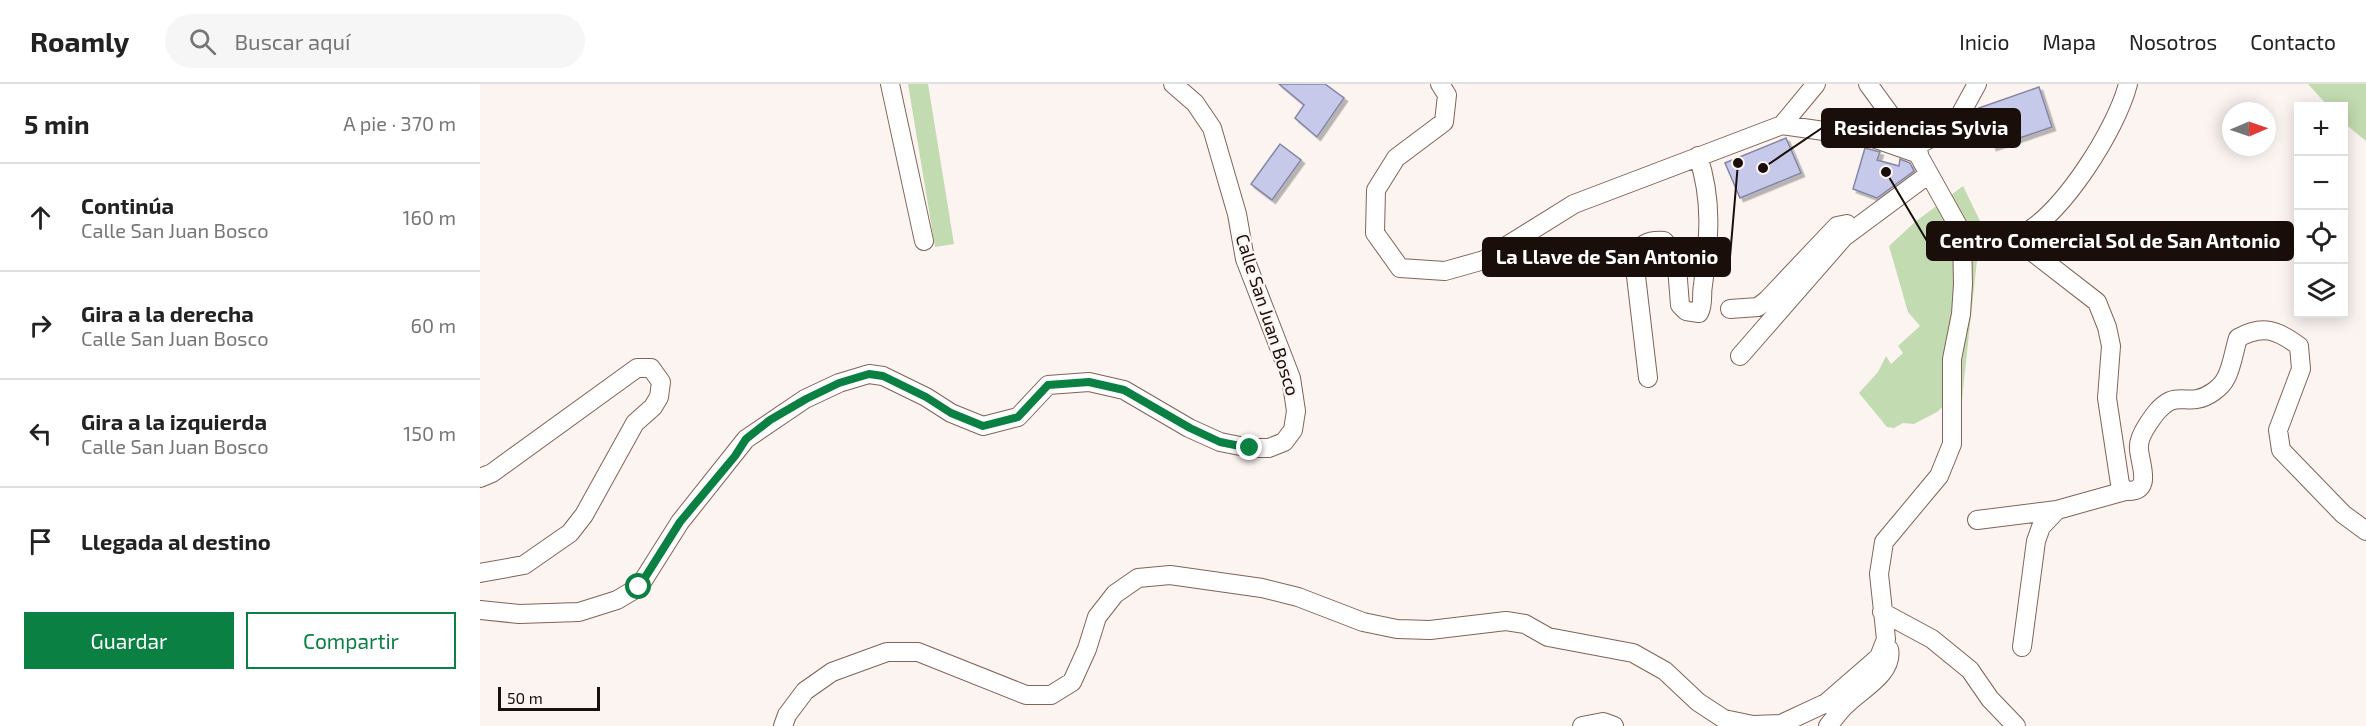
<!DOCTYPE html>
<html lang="es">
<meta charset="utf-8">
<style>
:root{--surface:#fff;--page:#f6f6f6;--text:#222;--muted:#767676;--line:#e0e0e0;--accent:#0b8043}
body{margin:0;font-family:"Exo 2",sans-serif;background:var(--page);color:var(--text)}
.controls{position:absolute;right:18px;top:18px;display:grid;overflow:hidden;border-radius:0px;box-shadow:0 3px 15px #0003}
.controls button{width:54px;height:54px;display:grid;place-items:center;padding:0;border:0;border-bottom:2px solid var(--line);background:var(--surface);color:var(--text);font:30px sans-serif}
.compass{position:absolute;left:1742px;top:18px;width:54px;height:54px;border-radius:50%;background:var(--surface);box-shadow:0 3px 15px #0003;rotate:88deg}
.scale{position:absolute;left:18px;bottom:15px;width:102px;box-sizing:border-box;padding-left:6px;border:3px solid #190e09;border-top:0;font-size:16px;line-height:21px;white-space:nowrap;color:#190e09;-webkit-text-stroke:4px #fbf4f1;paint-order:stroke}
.stop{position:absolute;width:18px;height:18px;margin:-14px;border:4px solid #0b8043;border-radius:50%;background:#fff}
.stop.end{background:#0b8043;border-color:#fff;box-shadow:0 2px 6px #0008}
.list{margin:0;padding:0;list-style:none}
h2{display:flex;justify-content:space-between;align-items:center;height:78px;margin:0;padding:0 24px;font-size:26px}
h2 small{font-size:20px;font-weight:400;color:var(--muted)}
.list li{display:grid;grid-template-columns:39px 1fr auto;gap:18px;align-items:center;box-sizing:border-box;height:108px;padding:0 24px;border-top:2px solid var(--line)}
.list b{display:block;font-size:22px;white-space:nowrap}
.list p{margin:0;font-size:20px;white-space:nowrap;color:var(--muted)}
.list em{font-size:20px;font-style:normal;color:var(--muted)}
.actions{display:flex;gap:12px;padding:18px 24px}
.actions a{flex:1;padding:14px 0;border:2px solid var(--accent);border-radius:0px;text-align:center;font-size:21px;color:var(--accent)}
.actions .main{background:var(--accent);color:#fff}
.icon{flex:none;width:33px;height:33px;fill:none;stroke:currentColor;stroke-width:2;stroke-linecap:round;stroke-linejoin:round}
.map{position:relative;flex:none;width:1886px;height:642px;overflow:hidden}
header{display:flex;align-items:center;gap:36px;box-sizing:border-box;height:84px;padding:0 30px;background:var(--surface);border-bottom:2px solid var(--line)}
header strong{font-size:28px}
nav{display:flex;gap:33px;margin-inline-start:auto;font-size:21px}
.search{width:420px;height:54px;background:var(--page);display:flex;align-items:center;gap:15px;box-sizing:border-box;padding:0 21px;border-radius:33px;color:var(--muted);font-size:22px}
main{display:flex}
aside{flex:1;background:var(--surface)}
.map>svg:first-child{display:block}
.green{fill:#c3dbb1}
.building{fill:#c6c9ea;stroke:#8386a4;stroke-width:1.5;filter:url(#shadow)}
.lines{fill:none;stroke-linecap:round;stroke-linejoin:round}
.minor-casing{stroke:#826355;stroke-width:20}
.minor{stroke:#fff;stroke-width:18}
.route{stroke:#0b8043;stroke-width:8}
.labels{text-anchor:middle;stroke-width:4.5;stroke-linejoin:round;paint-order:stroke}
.street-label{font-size:18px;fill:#190e09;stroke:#fbf4f1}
.leader{fill:none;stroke:#190e09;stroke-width:2}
.callout-dot{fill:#190e09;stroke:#fbf4f1;stroke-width:2}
.callout{fill:#190e09;stroke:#190e09;stroke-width:2}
.callout-label{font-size:20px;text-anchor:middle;font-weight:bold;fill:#fff}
</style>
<header>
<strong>Roamly</strong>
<div class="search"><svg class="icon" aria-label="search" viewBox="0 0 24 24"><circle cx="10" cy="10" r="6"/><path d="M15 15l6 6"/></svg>Buscar aquí</div>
<nav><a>Inicio</a><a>Mapa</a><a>Nosotros</a><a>Contacto</a></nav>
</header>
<main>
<aside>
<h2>5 min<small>A pie · 370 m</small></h2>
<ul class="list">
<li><svg class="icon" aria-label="ahead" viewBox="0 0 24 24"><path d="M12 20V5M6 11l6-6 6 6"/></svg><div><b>Continúa</b><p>Calle San Juan Bosco</p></div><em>160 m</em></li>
<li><svg class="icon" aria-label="right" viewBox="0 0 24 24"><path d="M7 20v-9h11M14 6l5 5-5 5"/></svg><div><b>Gira a la derecha</b><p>Calle San Juan Bosco</p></div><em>60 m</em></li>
<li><svg class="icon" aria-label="left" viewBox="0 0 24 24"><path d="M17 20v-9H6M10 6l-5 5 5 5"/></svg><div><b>Gira a la izquierda</b><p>Calle San Juan Bosco</p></div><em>150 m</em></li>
<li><svg class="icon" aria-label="arrive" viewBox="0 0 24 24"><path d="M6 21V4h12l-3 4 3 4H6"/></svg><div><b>Llegada al destino</b></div></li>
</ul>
<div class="actions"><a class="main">Guardar</a><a>Compartir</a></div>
</aside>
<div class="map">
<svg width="1886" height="642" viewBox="0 0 1886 642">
<defs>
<filter id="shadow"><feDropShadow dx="3.5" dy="3.5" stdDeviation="0" flood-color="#0004"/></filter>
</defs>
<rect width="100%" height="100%" fill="#fbf4f1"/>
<path class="green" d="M 428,0 L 448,0 L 474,160 L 455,163 Z
M 1828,0 L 1886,0 L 1886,57 L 1864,39 L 1864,22 L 1848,22 Z
M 1483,102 L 1501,139 L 1482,315 L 1471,315 L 1457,328 L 1434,340 L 1423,339 L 1414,344 L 1407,343 L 1379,309 L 1398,288 L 1406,272 L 1411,280 L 1423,269 L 1418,262 L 1440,242 L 1428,228 L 1409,162 L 1435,138 Z"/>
<path class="building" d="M 799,0 L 845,0 L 864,14 L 837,53 L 815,34 L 824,21 Z
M 1559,3 L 1572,43 L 1513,63 L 1499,24 Z
M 1306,54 L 1321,89 L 1260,114 L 1245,79 Z
M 800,60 L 821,76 L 792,116 L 771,100 Z
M 1385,64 L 1400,68 L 1397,76 L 1419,82 L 1420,75 L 1430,79 L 1434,87 L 1397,114 L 1373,105 Z"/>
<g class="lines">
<g class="minor-casing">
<path id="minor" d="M 410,0 L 444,157
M 960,0 L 967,11 L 964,38 L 916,74 L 896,106 L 895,149 L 920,184 L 965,187 L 1004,176 L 1094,120 L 1302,41
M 1302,41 L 1393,54 L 1439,70
M 1302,41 L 1336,0
M 1434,63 L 1474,42 L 1497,0
M 1482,149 C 1495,156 1527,159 1540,152 C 1583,130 1636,46 1648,0
M 1538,153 L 1550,166 L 1617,218 L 1627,243 L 1631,262 L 1627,314 L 1640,400 L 1645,407 C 1674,409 1660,381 1659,365 C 1658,357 1664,346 1668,340 C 1674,331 1680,322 1690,317 C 1700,313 1708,317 1717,315 C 1728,313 1741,304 1746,294 C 1752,283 1754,267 1758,254 C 1783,240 1797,246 1819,262 L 1821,285 L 1798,346 L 1801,366 L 1863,430 L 1886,447
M 1250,225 L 1278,223 L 1287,216 L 1357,142 L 1367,140
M 1260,272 L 1364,153 L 1449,90
M 1168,294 L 1154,175 C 1159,160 1168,156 1184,157 L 1196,170 L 1200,221 L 1206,227 L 1219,229 C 1224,220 1221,211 1223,201 C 1229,155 1233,117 1218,72
M 0,394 L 12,389 L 157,284 L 171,284 L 181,298 L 179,313 L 173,323 L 155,339 L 104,431 L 90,449 L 44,481 L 0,489
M 1497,436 L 1577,426
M 0,526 L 39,530 L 99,528 L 137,516 L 159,503 L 200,438 L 266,355 L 325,315 L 359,299 L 389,290 L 403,292 L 446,313 L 471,329 L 503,342 L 538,333 L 568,301 L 609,298 L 644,306 L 709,344 L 740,358 L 770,364 L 789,364 L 804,358 L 813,346 L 816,327 L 811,294 L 765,175 L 757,130 L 732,44 L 715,19 L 693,0
M 1402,528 L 1452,555 L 1490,586 L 1510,615 L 1536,642
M 1542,563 L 1556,457 L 1561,443 L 1577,426 L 1645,407
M 303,642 L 307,631 L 325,607 L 352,588 L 407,568 L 438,568 L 546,611 L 571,611 L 592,598 L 607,565 L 617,533 L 635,510 L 658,494 L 690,491 L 782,504 L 818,513 L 883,538 L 917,545 L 950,546 L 1026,537 L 1045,540 L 1068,553 L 1153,569 L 1185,587 L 1218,618 L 1244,635 L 1273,641 L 1301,640 L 1346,619 L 1399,573 L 1406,555 L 1399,490 L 1404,458 L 1459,392 L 1472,360 L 1472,275 L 1481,230 L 1483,200 L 1482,149 L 1434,63 L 1388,0
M 1102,642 L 1123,638 L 1134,642
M 1348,642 C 1354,635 1360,626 1367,620 C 1382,605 1414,589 1409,565"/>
</g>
<use href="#minor" class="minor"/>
</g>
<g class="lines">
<path class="route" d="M 159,503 L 200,438 L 255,372 L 266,355 L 290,336 L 326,315 L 359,299 L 389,290 L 403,292 L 446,313 L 471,329 L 503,342 L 538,333 L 568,301 L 609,298 L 644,306 L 710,344 L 740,358 L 770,364"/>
</g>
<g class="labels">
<g class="street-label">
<text transform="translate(787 231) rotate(72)" y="6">Calle San Juan Bosco</text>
</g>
</g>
<path class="leader" d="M1283 84L1342 44M1406 88L1447 157M1258 79L1250 173"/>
<g class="callout-dot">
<circle cx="1283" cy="84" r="6"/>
<circle cx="1406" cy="88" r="6"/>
<circle cx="1258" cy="79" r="6"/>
</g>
<g class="callout">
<rect x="1342" y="25" width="198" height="38" rx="6"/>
<rect x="1447" y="138" width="366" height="38" rx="6"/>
<rect x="1003" y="154" width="247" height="38" rx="6"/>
</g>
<g class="callout-label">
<text x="1441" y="51">Residencias Sylvia</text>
<text x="1630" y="164">Centro Comercial Sol de San Antonio</text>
<text x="1127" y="180">La Llave de San Antonio</text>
</g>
</svg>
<div class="controls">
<button>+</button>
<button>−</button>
<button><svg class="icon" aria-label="locate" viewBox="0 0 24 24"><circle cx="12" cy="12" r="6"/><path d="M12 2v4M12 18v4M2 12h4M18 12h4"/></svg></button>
<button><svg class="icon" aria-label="layers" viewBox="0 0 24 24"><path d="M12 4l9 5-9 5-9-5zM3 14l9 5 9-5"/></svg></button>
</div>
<svg class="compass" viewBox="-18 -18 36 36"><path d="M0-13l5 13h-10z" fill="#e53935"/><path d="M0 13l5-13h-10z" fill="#767676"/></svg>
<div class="scale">50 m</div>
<div class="stop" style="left:159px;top:503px"></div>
<div class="stop end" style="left:770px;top:364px"></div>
</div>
</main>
